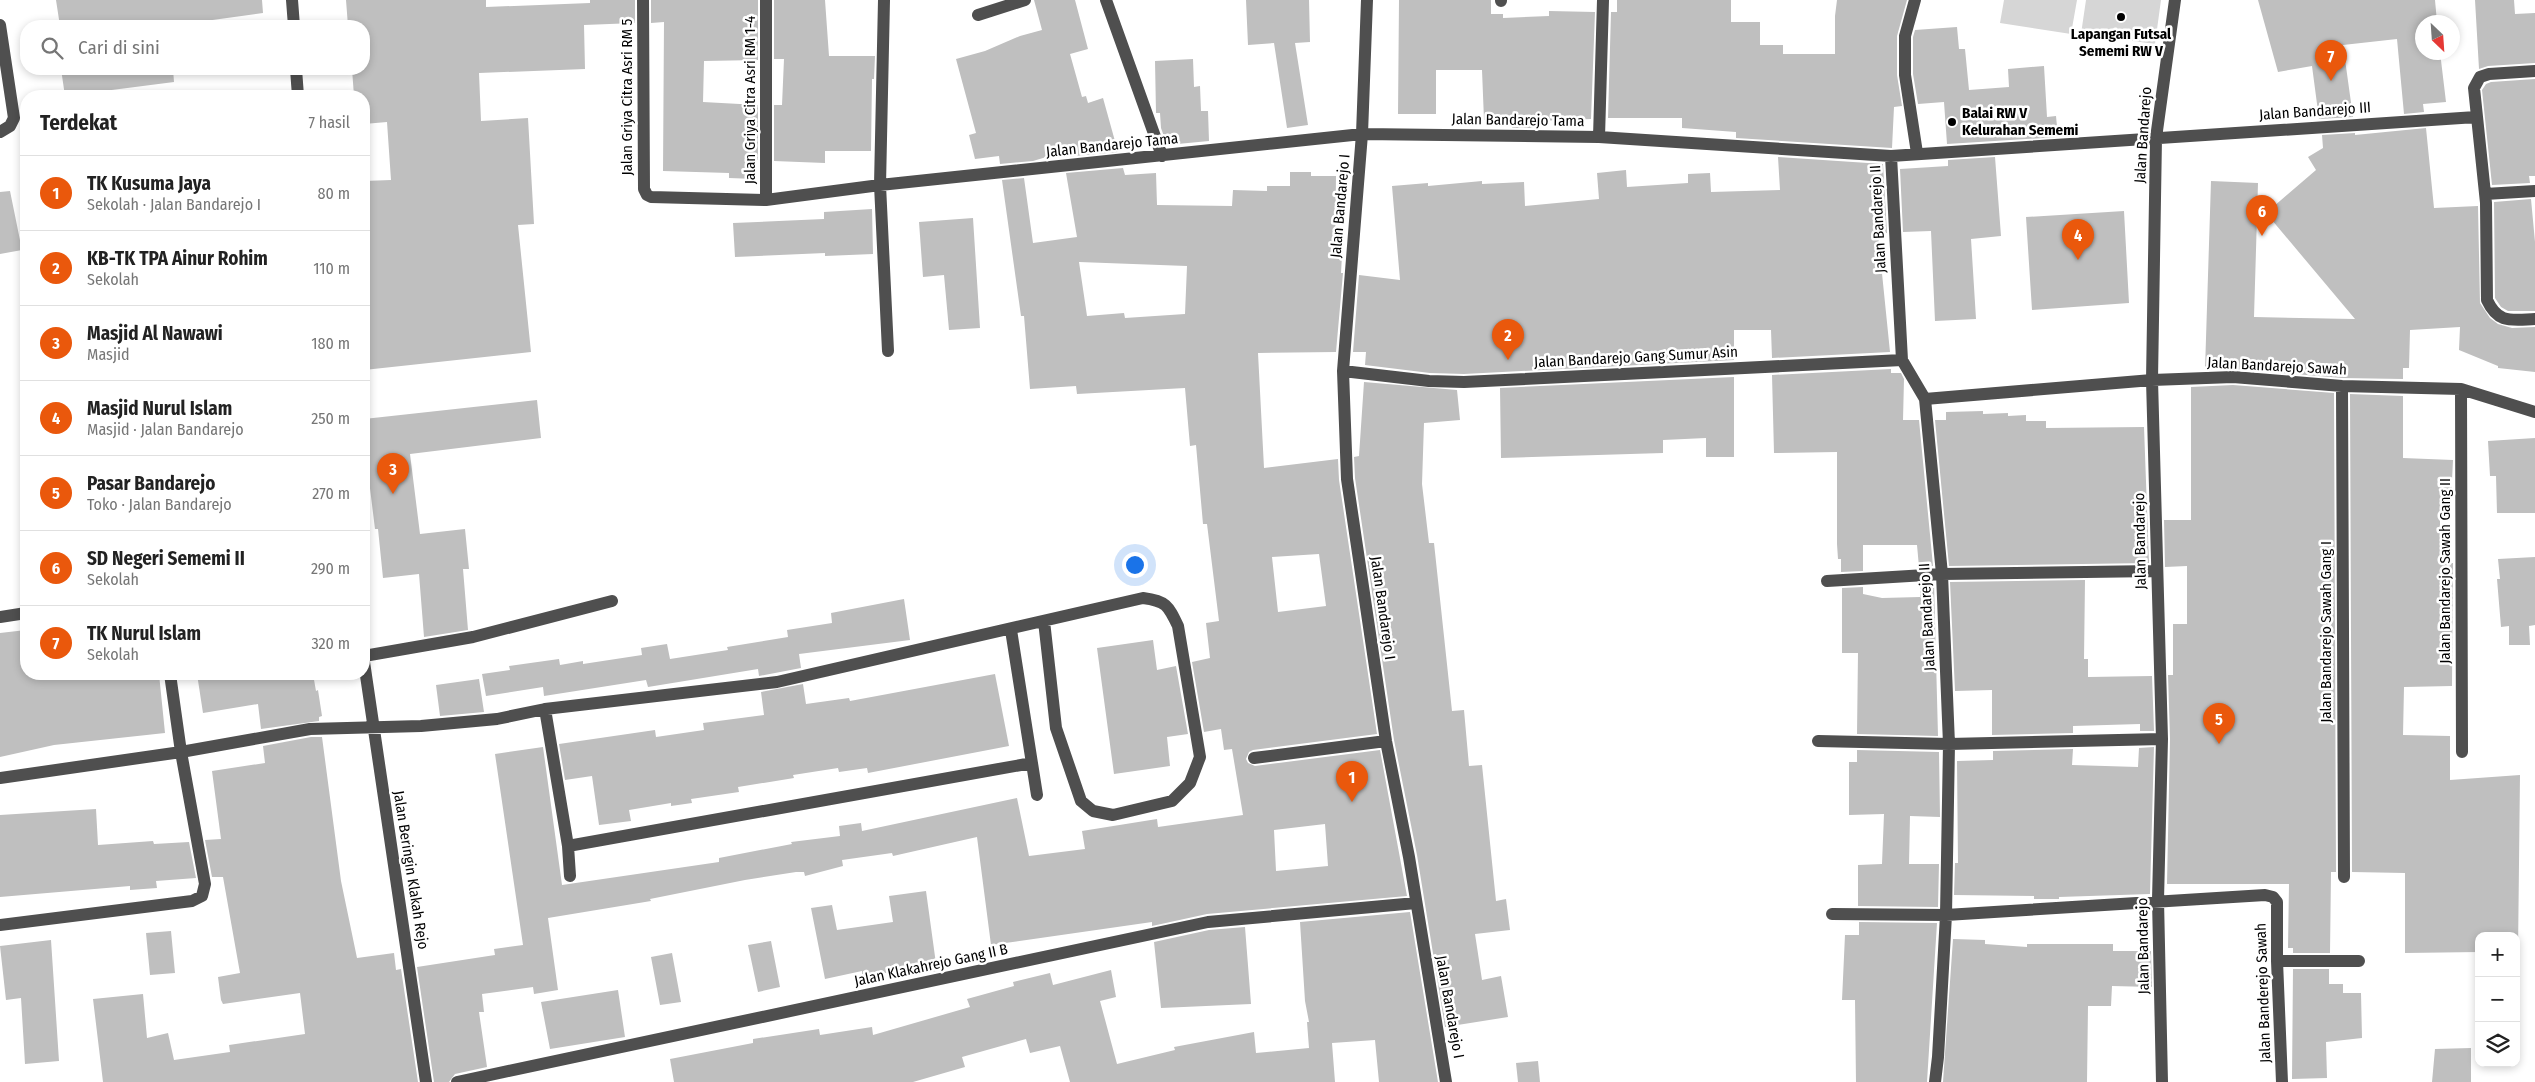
<!DOCTYPE html>
<html lang="id">
<meta charset="utf-8">
<style>
:root{--surface:#fff;--page:#f2f2f2;--text:#222;--muted:#767676;--line:#e0e0e0;--accent:#ea580c}
body{margin:0;font-family:"Fira Sans Condensed",sans-serif;background:var(--page);color:var(--text)}
.controls{position:absolute;right:15px;bottom:15px;display:grid;overflow:hidden;border-radius:10px;box-shadow:0 2px 8px #0003}
.controls button{width:45px;height:45px;display:grid;place-items:center;padding:0;border:0;border-bottom:1px solid var(--line);background:var(--surface);color:var(--text);font:25px sans-serif}
.compass{position:absolute;left:2415px;top:15px;width:45px;height:45px;border-radius:50%;background:var(--surface);box-shadow:0 2px 8px #0003;rotate:155deg}
.you{position:absolute;left:1134px;top:564px;width:18px;height:18px;margin:-12px;border:4px solid #fff;border-radius:50%;background:#1a73e8;box-shadow:0 0 0 8px #1a73e833}
.badge{display:grid;place-items:center;width:32px;height:32px;border-radius:50%;background:var(--accent);color:#fff;font-size:16px;font-weight:700}
.pin{position:absolute;translate:-50% -41px;filter:drop-shadow(0 1px 2px #0008)}
.pin::after{content:'';position:absolute;top:26px;width:18px;height:15px;background:inherit;clip-path:polygon(0 0,100% 0,50% 100%)}
.list{margin:0;padding:0;list-style:none}
h2{display:flex;justify-content:space-between;align-items:center;height:65px;margin:0;padding:0 20px;font-size:21px}
h2 small{font-size:16px;font-weight:400;color:var(--muted)}
.list li{display:grid;grid-template-columns:32px 1fr auto;gap:15px;align-items:center;box-sizing:border-box;height:75px;padding:0 20px;border-top:1px solid var(--line)}
.list b{display:block;font-size:19px;white-space:nowrap}
.list p{margin:0;font-size:16px;white-space:nowrap;color:var(--muted)}
.list em{font-size:16px;font-style:normal;color:var(--muted)}
.icon{flex:none;width:28px;height:28px;fill:none;stroke:currentColor;stroke-width:2;stroke-linecap:round;stroke-linejoin:round}
.map{position:relative;flex:none;width:2535px;height:1082px;overflow:hidden}
.search{position:absolute;background:var(--surface);box-shadow:0 2px 8px #0003;left:20px;top:20px;width:350px;height:55px;display:flex;align-items:center;gap:12px;box-sizing:border-box;padding:0 18px;border-radius:20px;color:var(--muted);font-size:19px}
.panel{position:absolute;background:var(--surface);box-shadow:0 2px 8px #0003;left:20px;top:90px;width:350px;height:590px;border-radius:20px}
.map>svg:first-child{display:block}
.green{fill:#d6d6d6}
.building{fill:#bfbfbf;fill-rule:evenodd}
.lines{fill:none;stroke-linecap:round;stroke-linejoin:round}
.minor{stroke:#4f4f4f;stroke-width:12}
.poi-dot{fill:#000;stroke:#fff;stroke-width:2}
.labels{text-anchor:middle;stroke-width:5;stroke-linejoin:round;paint-order:stroke}
.poi-label{font-size:15px;font-weight:bold;fill:#000;stroke:#fff}
.street-label{font-size:15px;fill:#000;stroke:#fff}
</style>
<div class="map">
<svg width="2535" height="1082" viewBox="0 0 2535 1082">
<rect width="100%" height="100%" fill="#fff"/>
<path class="green" d="M 2004,0 L 2077,0 L 2071,34 L 2000,23 Z
M 2086,0 L 2161,0 L 2155,44 L 2081,34 Z"/>
<path class="building" d="M 56,0 L 262,0 L 263,13 L 169,26 L 60,26 Z
M 346,0 L 486,0 L 486,7 L 590,3 L 590,0 L 635,0 L 635,23 L 584,25 L 585,69 L 479,73 L 481,121 L 528,118 L 534,224 L 518,225 L 531,352 L 364,370 L 364,181 L 391,180 L 387,122 L 364,124 L 364,96 L 354,96 L 352,69 L 364,69 L 364,26 L 348,26 Z
M 651,0 L 758,0 L 758,60 L 704,61 L 703,102 L 758,105 L 758,160 L 756,160 L 755,179 L 729,178 L 729,173 L 663,171 L 664,22 L 651,23 Z
M 774,0 L 825,0 L 829,56 L 875,56 L 874,79 L 872,79 L 871,151 L 825,151 L 825,163 L 774,161 L 774,105 L 782,105 L 784,59 L 774,59 Z
M 1034,0 L 1075,0 L 1088,49 L 1070,54 L 1082,97 L 1086,96 L 1088,103 L 1103,98 L 1118,152 L 1064,157 L 1063,152 L 1033,161 L 1000,164 L 999,156 L 975,159 L 969,135 L 976,133 L 956,59 L 985,51 L 1020,36 L 1042,30 Z
M 1246,0 L 1309,0 L 1310,42 L 1295,43 L 1308,125 L 1287,128 L 1274,43 L 1248,45 Z
M 1399,0 L 1491,0 L 1491,14 L 1503,14 L 1503,18 L 1549,16 L 1549,11 L 1595,12 L 1591,119 L 1536,121 L 1535,128 L 1512,128 L 1512,119 L 1484,120 L 1482,70 L 1436,70 L 1436,114 L 1398,114 Z
M 1617,0 L 1731,0 L 1731,22 L 1760,22 L 1760,45 L 1783,45 L 1783,54 L 1835,54 L 1835,16 L 1837,0 L 1907,0 L 1897,36 L 1897,75 L 1902,106 L 1894,107 L 1892,148 L 1736,138 L 1736,132 L 1682,128 L 1682,118 L 1608,118 L 1611,12 L 1617,12 Z
M 2258,0 L 2435,0 L 2437,22 L 2422,22 L 2422,52 L 2440,52 L 2446,102 L 2423,104 L 2424,112 L 2404,114 L 2397,39 L 2343,45 L 2353,117 L 2319,119 L 2312,66 L 2278,72 Z
M 2475,0 L 2514,0 L 2515,14 L 2535,13 L 2535,63 L 2488,66 L 2479,69 Z
M 1957,27 L 1959,49 L 1965,49 L 1969,90 L 2009,87 L 2008,69 L 2044,66 L 2047,117 L 2056,116 L 2058,137 L 1947,144 L 1944,102 L 1918,104 L 1913,74 L 1913,37 L 1915,30 Z
M 1193,59 L 1194,87 L 1200,86 L 1201,111 L 1208,111 L 1209,141 L 1167,145 L 1161,128 L 1160,113 L 1156,113 L 1155,61 Z
M 61,69 L 173,69 L 174,82 L 65,96 Z
M 2535,79 L 2535,176 L 2529,176 L 2530,183 L 2492,185 L 2482,90 L 2486,84 L 2491,82 Z
M 2426,128 L 2434,208 L 2478,206 L 2480,303 L 2490,318 L 2498,324 L 2512,328 L 2535,327 L 2535,372 L 2498,368 L 2498,366 L 2459,350 L 2460,327 L 2410,330 L 2409,368 L 2403,368 L 2403,379 L 2342,378 L 2234,369 L 2205,370 L 2211,181 L 2258,183 L 2254,317 L 2355,319 L 2266,213 L 2316,170 L 2308,157 L 2323,148 L 2322,135 L 2355,133 L 2355,135 Z
M 1778,157 L 1883,164 L 1887,233 L 1878,234 L 1890,352 L 1772,358 L 1771,330 L 1734,330 L 1734,360 L 1464,374 L 1430,373 L 1365,365 L 1366,352 L 1353,352 L 1359,275 L 1400,280 L 1392,186 L 1428,183 L 1428,186 L 1482,181 L 1482,184 L 1524,182 L 1525,206 L 1599,199 L 1597,173 L 1626,170 L 1627,187 L 1688,183 L 1688,174 L 1710,173 L 1711,192 L 1780,190 Z
M 1995,157 L 2001,236 L 1971,239 L 1976,319 L 1935,321 L 1931,231 L 1903,232 L 1900,169 L 1948,166 L 1948,160 Z
M 1123,168 L 1125,175 L 1156,173 L 1157,205 L 1232,206 L 1233,190 L 1267,191 L 1267,186 L 1290,186 L 1290,172 L 1311,172 L 1311,176 L 1336,176 L 1335,255 L 1342,255 L 1341,273 L 1343,273 L 1336,352 L 1258,353 L 1264,468 L 1338,459 L 1339,480 L 1377,734 L 1253,750 L 1249,752 L 1246,759 L 1248,763 L 1255,766 L 1380,750 L 1407,896 L 1207,914 L 1152,926 L 1152,922 L 991,945 L 977,837 L 893,856 L 892,853 L 842,860 L 843,866 L 805,876 L 804,872 L 796,872 L 745,880 L 650,899 L 651,901 L 548,918 L 558,990 L 534,994 L 533,987 L 482,994 L 484,1012 L 479,1012 L 487,1067 L 455,1074 L 449,1082 L 434,1082 L 417,967 L 495,955 L 494,949 L 523,945 L 495,754 L 543,747 L 562,885 L 719,862 L 719,858 L 792,844 L 791,842 L 840,836 L 839,826 L 861,823 L 862,831 L 1017,798 L 1029,856 L 1085,849 L 1082,831 L 1157,819 L 1158,827 L 1243,815 L 1232,749 L 1224,750 L 1221,729 L 1204,732 L 1192,662 L 1210,658 L 1206,623 L 1219,621 L 1207,524 L 1203,524 L 1196,445 L 1190,446 L 1185,388 L 1077,394 L 1076,386 L 1030,389 L 1024,316 L 1021,316 L 1002,180 L 1024,178 L 1033,243 L 1077,237 L 1066,173 ZM 1079,262 L 1187,266 L 1185,314 L 1125,318 L 1124,313 L 1087,316 ZM 1319,554 L 1326,606 L 1278,612 L 1272,557 ZM 1325,824 L 1328,866 L 1276,871 L 1274,830 Z
M 10,191 L 22,250 L 0,254 L 0,192 Z
M 2531,199 L 2535,242 L 2535,311 L 2508,311 L 2501,307 L 2495,298 L 2494,202 Z
M 872,209 L 873,254 L 825,256 L 825,253 L 735,257 L 733,223 L 824,219 L 824,212 Z
M 2124,211 L 2129,303 L 2032,310 L 2026,217 Z
M 973,218 L 980,328 L 949,330 L 944,275 L 923,277 L 919,222 Z
M 1891,369 L 1891,373 L 1901,373 L 1904,379 L 1903,420 L 1919,420 L 1933,566 L 1919,567 L 1917,545 L 1863,545 L 1863,571 L 1841,572 L 1841,559 L 1838,559 L 1837,544 L 1837,452 L 1774,453 L 1772,375 Z
M 1734,377 L 1734,457 L 1706,457 L 1706,438 L 1663,440 L 1663,453 L 1501,458 L 1500,388 Z
M 1364,382 L 1457,390 L 1460,420 L 1424,423 L 1422,484 L 1429,543 L 1434,543 L 1452,711 L 1464,710 L 1469,766 L 1482,765 L 1496,901 L 1506,899 L 1510,930 L 1475,934 L 1482,980 L 1501,976 L 1508,1017 L 1445,1027 L 1417,855 L 1394,740 L 1355,478 L 1354,457 L 1359,456 Z
M 2233,385 L 2334,393 L 2336,872 L 2331,872 L 2330,953 L 2293,953 L 2293,948 L 2288,948 L 2289,884 L 2167,884 L 2170,739 L 2168,675 L 2173,675 L 2173,624 L 2187,624 L 2187,566 L 2165,567 L 2164,520 L 2191,520 L 2191,387 Z
M 2350,394 L 2403,396 L 2403,458 L 2453,460 L 2450,521 L 2440,520 L 2440,563 L 2453,563 L 2452,686 L 2404,687 L 2403,735 L 2450,736 L 2450,780 L 2520,775 L 2518,952 L 2516,936 L 2479,936 L 2479,952 L 2405,953 L 2405,873 L 2352,872 Z
M 537,400 L 541,438 L 410,454 L 420,534 L 465,529 L 469,569 L 463,569 L 468,630 L 424,637 L 419,574 L 383,578 L 378,529 L 375,529 L 367,464 L 369,464 L 364,419 Z
M 1983,411 L 1983,414 L 2008,413 L 2008,416 L 2026,415 L 2026,421 L 2046,421 L 2046,428 L 2144,427 L 2149,563 L 1949,566 L 1935,420 L 1946,420 L 1946,412 Z
M 2535,438 L 2535,513 L 2497,513 L 2496,476 L 2490,476 L 2488,441 Z
M 2535,557 L 2535,625 L 2529,626 L 2530,645 L 2509,645 L 2509,626 L 2501,627 L 2497,579 L 2500,579 L 2498,559 Z
M 2085,580 L 2084,659 L 2088,659 L 2088,677 L 2152,676 L 2154,731 L 2140,731 L 2140,724 L 2073,726 L 2073,733 L 1992,735 L 1992,690 L 1955,691 L 1950,582 Z
M 1934,583 L 1938,736 L 1857,734 L 1858,653 L 1842,653 L 1842,588 L 1863,587 L 1863,594 L 1882,598 L 1920,597 L 1920,584 Z
M 904,599 L 910,640 L 799,654 L 801,668 L 759,676 L 758,669 L 648,687 L 646,680 L 544,696 L 543,687 L 486,696 L 482,674 L 510,670 L 509,666 L 559,659 L 560,665 L 583,661 L 583,664 L 642,655 L 641,648 L 667,644 L 670,659 L 728,650 L 727,647 L 788,637 L 787,630 L 832,623 L 831,613 Z
M 26,630 L 26,674 L 159,674 L 165,733 L 54,745 L 0,757 L 0,633 Z
M 1153,640 L 1157,670 L 1176,666 L 1188,734 L 1167,737 L 1170,766 L 1114,774 L 1097,648 Z
M 197,674 L 313,674 L 316,691 L 318,690 L 322,716 L 319,717 L 319,721 L 261,729 L 258,704 L 203,713 Z
M 995,674 L 1009,746 L 868,773 L 867,768 L 839,772 L 838,768 L 793,775 L 794,778 L 738,787 L 739,792 L 691,799 L 692,803 L 671,806 L 671,803 L 629,810 L 631,821 L 599,825 L 592,776 L 565,780 L 559,744 L 655,730 L 656,737 L 704,730 L 703,723 L 764,715 L 761,692 L 803,684 L 806,704 L 849,698 L 850,701 Z
M 479,679 L 484,712 L 440,716 L 436,685 Z
M 311,737 L 322,737 L 341,881 L 357,958 L 394,953 L 396,970 L 401,969 L 418,1082 L 103,1082 L 93,999 L 143,994 L 147,1038 L 168,1033 L 174,1060 L 230,1052 L 229,1045 L 305,1034 L 300,993 L 223,1004 L 221,1000 L 218,977 L 240,973 L 223,877 L 212,877 L 205,840 L 221,839 L 212,771 L 265,763 L 263,746 Z
M 2154,747 L 2150,894 L 2059,897 L 2059,899 L 2034,899 L 2034,896 L 1954,895 L 1955,863 L 1958,863 L 1957,761 L 1993,760 L 1993,751 L 2073,749 L 2072,765 L 2138,767 L 2139,748 Z
M 1857,750 L 1939,752 L 1940,817 L 1910,816 L 1909,864 L 1939,864 L 1938,907 L 1858,906 L 1858,865 L 1882,864 L 1884,814 L 1849,815 L 1849,762 L 1857,762 Z
M 96,809 L 98,845 L 153,841 L 154,844 L 189,842 L 196,878 L 156,881 L 157,888 L 130,890 L 130,886 L 0,897 L 0,815 Z
M 926,891 L 937,971 L 901,976 L 900,971 L 862,976 L 862,971 L 825,979 L 811,908 L 832,905 L 837,930 L 893,922 L 889,896 Z
M 1410,912 L 1438,1082 L 1379,1082 L 1375,1040 L 1332,1043 L 1335,1082 L 1070,1082 L 1060,1046 L 1030,1053 L 1026,1039 L 962,1057 L 965,1067 L 913,1082 L 674,1082 L 670,1059 L 753,1043 L 753,1039 L 819,1029 L 820,1035 L 872,1027 L 873,1035 L 970,1007 L 967,999 L 1014,986 L 1013,982 L 1050,973 L 1053,985 L 1111,970 L 1116,997 L 1100,1001 L 1117,1064 L 1175,1050 L 1174,1047 L 1254,1032 L 1256,1053 L 1309,1048 L 1307,1022 L 1309,1022 L 1305,1001 L 1300,922 Z
M 1859,922 L 1937,923 L 1927,1082 L 1856,1082 L 1855,1000 L 1842,1000 L 1845,935 L 1859,935 Z
M 1245,927 L 1251,1004 L 1161,1008 L 1154,942 L 1209,930 Z
M 171,931 L 175,973 L 150,975 L 146,933 Z
M 1953,939 L 1985,940 L 1985,944 L 2027,947 L 2027,944 L 2113,944 L 2113,951 L 2151,951 L 2152,987 L 2112,986 L 2111,1006 L 2088,1006 L 2087,1082 L 1943,1082 Z
M 51,940 L 59,1061 L 25,1064 L 21,998 L 6,1000 L 0,946 Z
M 771,941 L 780,987 L 758,992 L 748,945 Z
M 672,953 L 681,1002 L 660,1005 L 651,957 Z
M 2293,969 L 2329,969 L 2329,984 L 2343,984 L 2343,993 L 2361,993 L 2362,1038 L 2326,1042 L 2327,1078 L 2292,1079 Z
M 618,990 L 625,1037 L 550,1049 L 541,1002 Z
M 2471,1048 L 2471,1082 L 2432,1082 L 2435,1049 Z
M 1538,1061 L 1540,1082 L 1518,1082 L 1516,1063 Z"/>
<g class="lines">
<path class="minor" d="M 292,0 L 294,26
M 643,0 L 644,189 L 647,195 L 651,197 L 766,200 L 880,185 L 1362,134 L 1599,137 L 1891,156 L 2476,117
M 884,0 L 880,185 L 888,351
M 1106,0 L 1162,156
M 1367,0 L 1362,134 L 1343,371 L 1347,479 L 1386,741 L 1409,857 L 1446,1082
M 1501,0 L 1501,1
M 1915,0 L 1905,36 L 1905,75 L 1917,153
M 978,15 L 1025,0
M 0,25 L 14,118 L 10,126 L 0,132
M 296,69 L 298,96
M 2535,71 L 2489,74 L 2480,77 L 2474,88 L 2486,203 L 2487,300 C 2498,324 2511,320 2535,319
M 1599,137 L 1603,0
M 1891,156 L 1902,360 L 1925,399 L 1942,574 L 1949,744 L 1946,915 L 1938,1057 L 1935,1082
M 2485,194 L 2535,191
M 766,200 L 766,0
M 1343,371 L 1429,381 L 1464,382 L 1902,360
M 2342,386 L 2344,877
M 2461,389 L 2462,752
M 1925,399 L 2152,380 L 2233,377 L 2342,386 L 2461,389 L 2535,412
M 1827,581 L 1942,574 L 2156,571
M 0,617 L 26,613
M 1011,630 L 1037,795
M 364,656 L 473,637 L 612,601
M 364,662 L 426,1082
M 545,709 L 568,846 L 570,876
M 1818,741 L 1949,744 L 2162,739
M 1254,758 L 1386,741
M 0,778 L 181,752 L 310,729 L 421,726 L 497,719 L 545,709 L 777,682 L 1143,598 C 1166,601 1168,605 1178,626 L 1200,757 L 1190,783 L 1172,801 L 1113,815 L 1093,811 L 1081,801 L 1056,728 L 1044,621
M 568,846 L 1032,763
M 1832,914 L 1946,915 L 2265,895 L 2273,897 L 2277,902 L 2277,961 L 2282,1082
M 0,925 L 192,901 L 202,896 L 205,884 L 181,752 L 170,674
M 2277,961 L 2359,961
M 457,1082 L 1208,922 L 1416,903
M 2162,1082 L 2158,900 L 2162,739 L 2152,380 L 2156,138 L 2175,0"/>
</g>
<g class="poi-dot">
<circle cx="2121" cy="17" r="5"/>
<circle cx="1952" cy="122" r="5"/>
</g>
<g class="labels">
<g class="poi-label">
<text x="2121" y="39">Lapangan Futsal<tspan x="2121" dy="17">Sememi RW V</tspan></text>
<text x="1962" y="118" text-anchor="start">Balai RW V<tspan x="1962" dy="17">Kelurahan Sememi</tspan></text>
</g>
<g class="street-label">
<text transform="translate(627 97) rotate(-90)" y="5">Jalan Griya Citra Asri RM 5</text>
<text transform="translate(750 100) rotate(-90)" y="5">Jalan Griya Citra Asri RM 1-4</text>
<text transform="translate(2315 111) rotate(-4)" y="5">Jalan Bandarejo III</text>
<text transform="translate(1518 120) rotate(1)" y="5">Jalan Bandarejo Tama</text>
<text transform="translate(2143 135) rotate(-86)" y="5">Jalan Bandarejo</text>
<text transform="translate(1112 145) rotate(-6)" y="5">Jalan Bandarejo Tama</text>
<text transform="translate(1340 206) rotate(-85)" y="5">Jalan Bandarejo I</text>
<text transform="translate(1878 219) rotate(-93)" y="5">Jalan Bandarejo II</text>
<text transform="translate(1636 357) rotate(-3)" y="5">Jalan Bandarejo Gang Sumur Asin</text>
<text transform="translate(2277 366) rotate(3)" y="5">Jalan Bandarejo Sawah</text>
<text transform="translate(2140 541) rotate(-91)" y="5">Jalan Bandarejo</text>
<text transform="translate(2445 571) rotate(-90)" y="5">Jalan Bandarejo Sawah Gang II</text>
<text transform="translate(1383 608) rotate(82)" y="5">Jalan Bandarejo I</text>
<text transform="translate(1927 617) rotate(-93)" y="5">Jalan Bandarejo II</text>
<text transform="translate(2326 632) rotate(-90)" y="5">Jalan Bandarejo Sawah Gang I</text>
<text transform="translate(411 870) rotate(81)" y="5">Jalan Beringin Klakah Rejo</text>
<text transform="translate(2143 946) rotate(-91)" y="5">Jalan Bandarejo</text>
<text transform="translate(931 965) rotate(-12)" y="5">Jalan Klakahrejo Gang II B</text>
<text transform="translate(2263 993) rotate(-92)" y="5">Jalan Banderejo Sawah</text>
<text transform="translate(1450 1007) rotate(80)" y="5">Jalan Bandarejo I</text>
</g>
</g>
</svg>
<div class="controls">
<button>+</button>
<button>−</button>
<button><svg class="icon" aria-label="layers" viewBox="0 0 24 24"><path d="M12 4l9 5-9 5-9-5zM3 14l9 5 9-5"/></svg></button>
</div>
<svg class="compass" viewBox="-18 -18 36 36"><path d="M0-13l5 13h-10z" fill="#e53935"/><path d="M0 13l5-13h-10z" fill="#767676"/></svg>
<div class="you"></div>
<div class="pin badge" style="left:1352px;top:802px">1</div>
<div class="pin badge" style="left:1508px;top:360px">2</div>
<div class="pin badge" style="left:393px;top:494px">3</div>
<div class="pin badge" style="left:2078px;top:260px">4</div>
<div class="pin badge" style="left:2219px;top:744px">5</div>
<div class="pin badge" style="left:2262px;top:236px">6</div>
<div class="pin badge" style="left:2331px;top:81px">7</div>
<div class="search"><svg class="icon" aria-label="search" viewBox="0 0 24 24"><circle cx="10" cy="10" r="6"/><path d="M15 15l6 6"/></svg>Cari di sini</div>
<section class="panel">
<h2>Terdekat<small>7 hasil</small></h2>
<ul class="list">
<li><span class="badge">1</span><div><b>TK Kusuma Jaya</b><p>Sekolah · Jalan Bandarejo I</p></div><em>80 m</em></li>
<li><span class="badge">2</span><div><b>KB-TK TPA Ainur Rohim</b><p>Sekolah</p></div><em>110 m</em></li>
<li><span class="badge">3</span><div><b>Masjid Al Nawawi</b><p>Masjid</p></div><em>180 m</em></li>
<li><span class="badge">4</span><div><b>Masjid Nurul Islam</b><p>Masjid · Jalan Bandarejo</p></div><em>250 m</em></li>
<li><span class="badge">5</span><div><b>Pasar Bandarejo</b><p>Toko · Jalan Bandarejo</p></div><em>270 m</em></li>
<li><span class="badge">6</span><div><b>SD Negeri Sememi II</b><p>Sekolah</p></div><em>290 m</em></li>
<li><span class="badge">7</span><div><b>TK Nurul Islam</b><p>Sekolah</p></div><em>320 m</em></li>
</ul>
</section>
</div>
